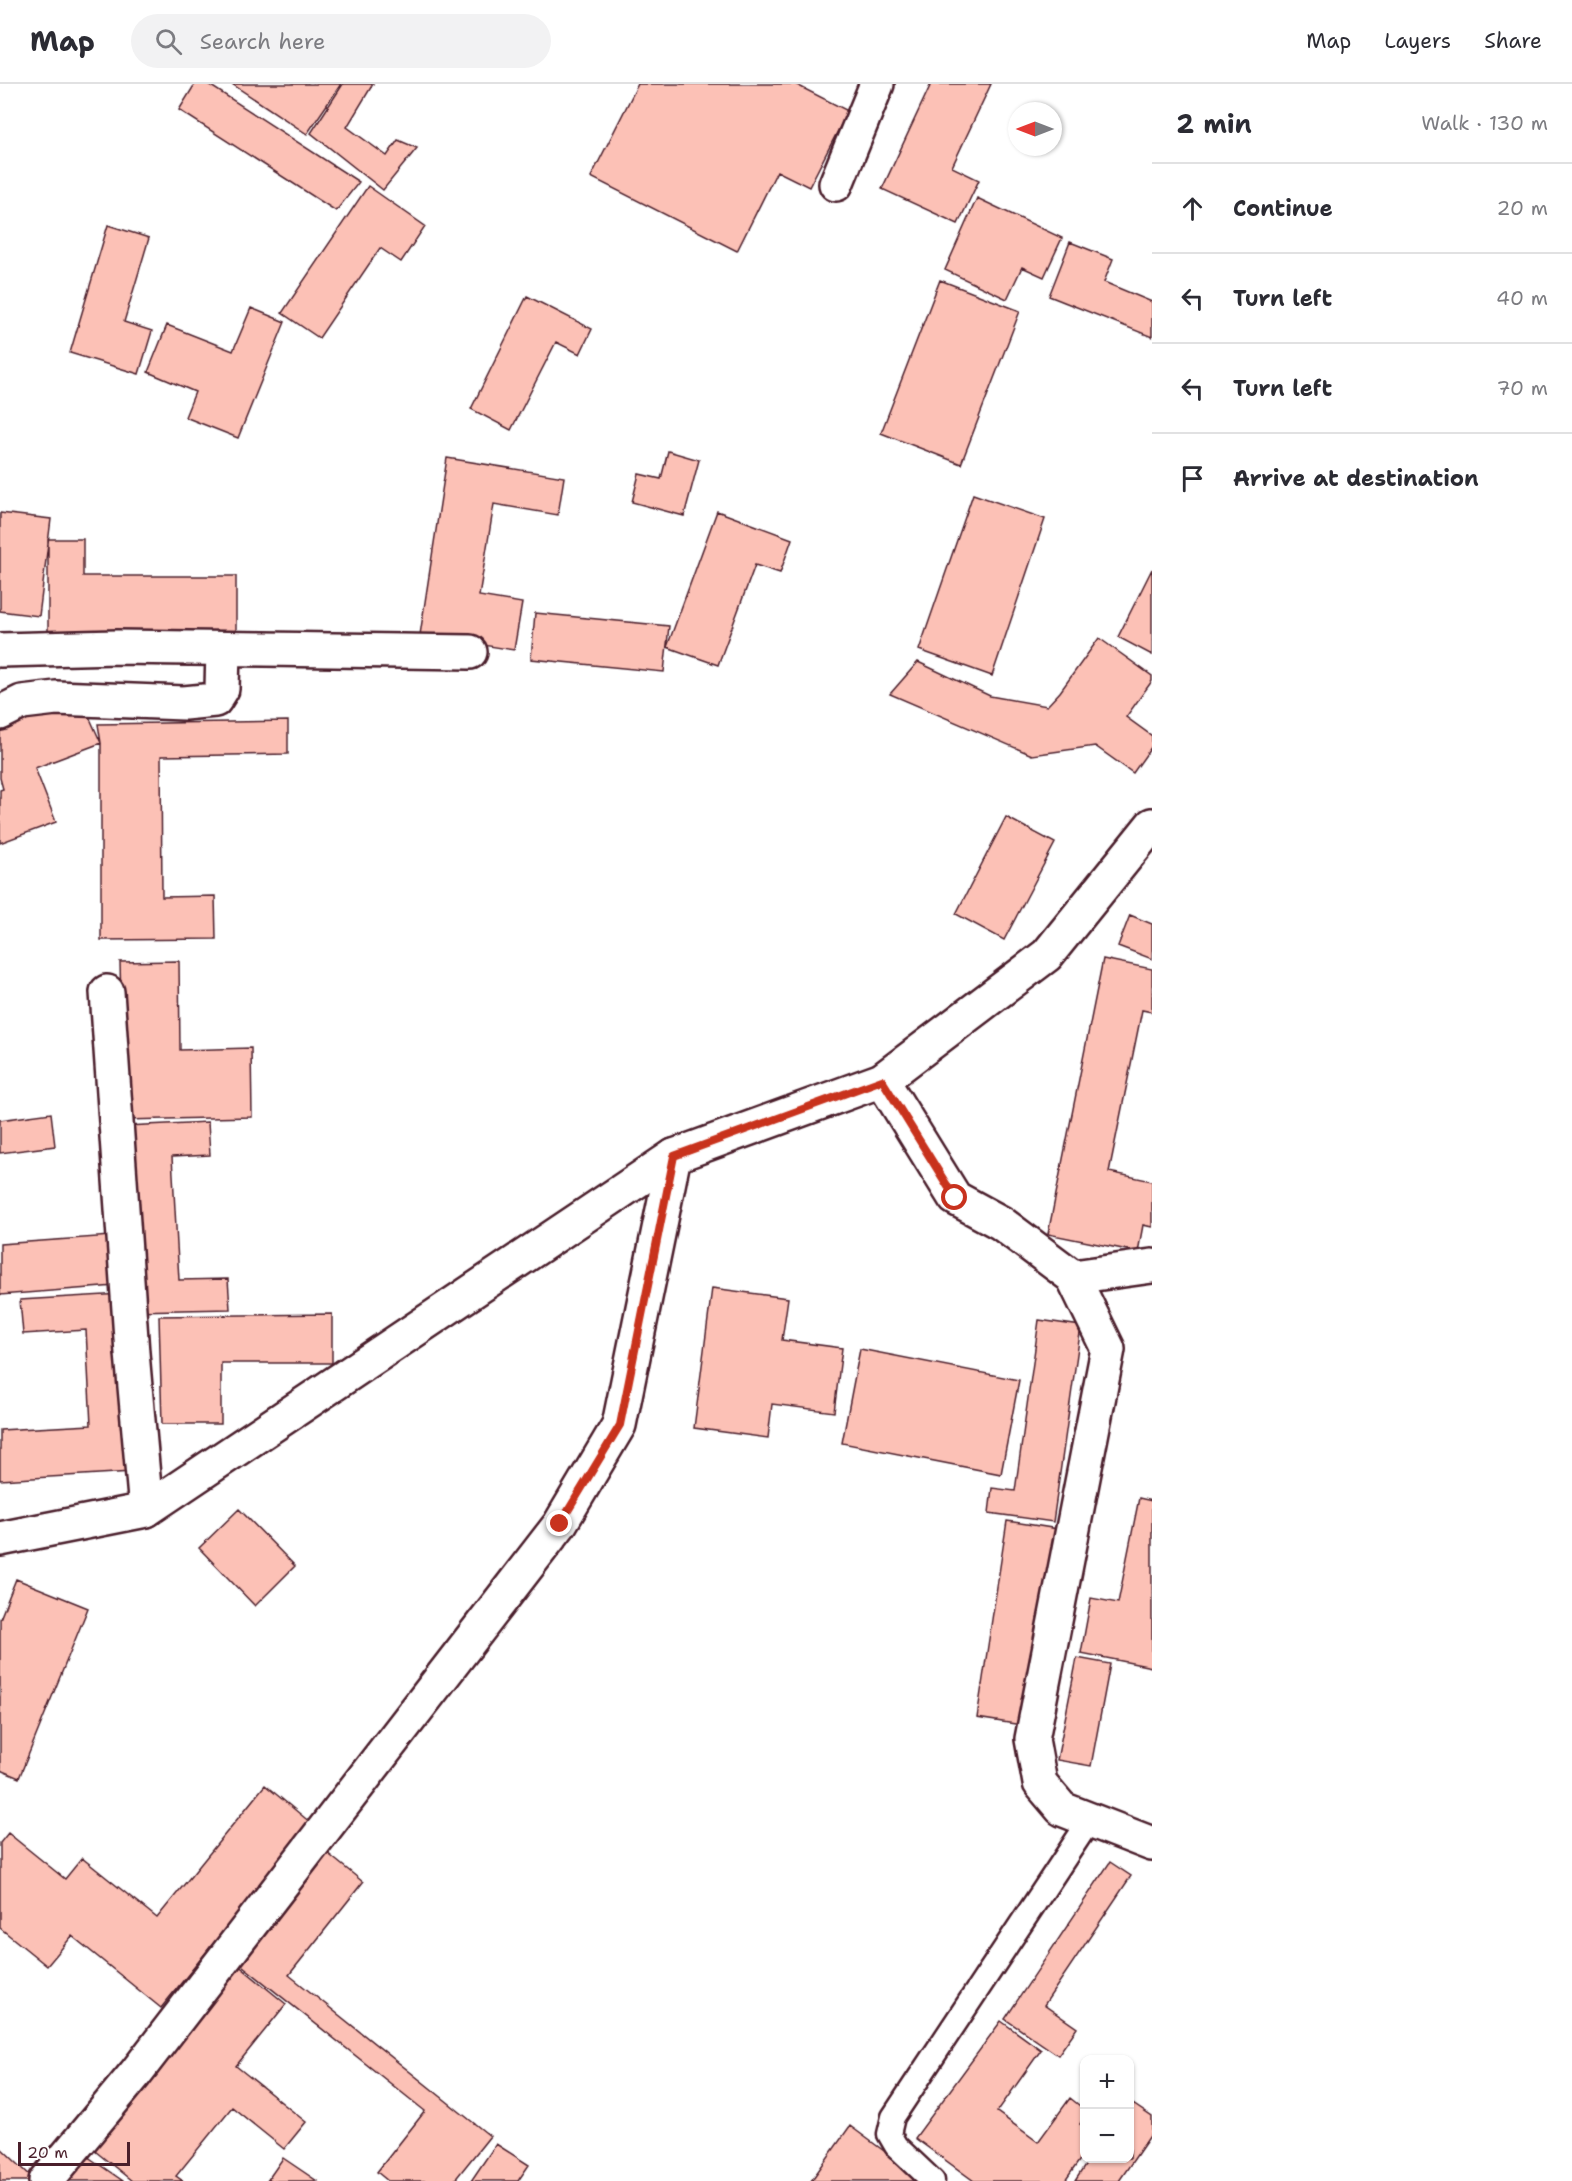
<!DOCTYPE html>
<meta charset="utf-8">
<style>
:root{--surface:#fff;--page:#f2f2f3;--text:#2b2b33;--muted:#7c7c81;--line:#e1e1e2}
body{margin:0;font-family:"Shantell Sans",sans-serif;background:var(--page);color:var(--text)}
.controls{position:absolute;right:18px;bottom:18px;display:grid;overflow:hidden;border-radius:12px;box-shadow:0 2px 4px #0004}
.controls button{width:54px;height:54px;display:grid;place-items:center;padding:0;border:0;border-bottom:2px solid var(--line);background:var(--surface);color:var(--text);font:30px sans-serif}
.compass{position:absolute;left:1008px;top:18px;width:54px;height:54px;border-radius:50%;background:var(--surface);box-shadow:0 2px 4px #0004;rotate:270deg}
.scale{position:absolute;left:18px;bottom:15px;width:112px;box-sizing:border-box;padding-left:6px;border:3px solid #4a1f2b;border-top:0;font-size:16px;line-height:21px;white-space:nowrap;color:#4a1f2b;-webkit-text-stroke:4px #fff;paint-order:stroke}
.stop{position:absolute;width:18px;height:18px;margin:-14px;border:4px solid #c8321e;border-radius:50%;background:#fff}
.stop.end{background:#c8321e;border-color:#fff;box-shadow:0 2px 6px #0008}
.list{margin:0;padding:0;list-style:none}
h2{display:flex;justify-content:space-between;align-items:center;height:78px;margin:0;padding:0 24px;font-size:26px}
h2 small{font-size:20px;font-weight:400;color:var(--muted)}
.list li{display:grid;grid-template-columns:39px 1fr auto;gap:18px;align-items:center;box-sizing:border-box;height:90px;padding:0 24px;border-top:2px solid var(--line)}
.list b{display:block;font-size:22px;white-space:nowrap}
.list em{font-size:20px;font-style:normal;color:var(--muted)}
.icon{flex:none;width:33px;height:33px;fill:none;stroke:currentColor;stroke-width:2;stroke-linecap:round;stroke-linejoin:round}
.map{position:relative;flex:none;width:1152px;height:2097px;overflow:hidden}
header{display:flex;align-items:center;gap:36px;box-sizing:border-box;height:84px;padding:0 30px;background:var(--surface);border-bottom:2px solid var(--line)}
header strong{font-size:28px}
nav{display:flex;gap:33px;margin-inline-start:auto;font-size:21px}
.search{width:420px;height:54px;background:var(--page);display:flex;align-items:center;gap:15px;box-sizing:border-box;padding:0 21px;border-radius:33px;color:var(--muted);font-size:22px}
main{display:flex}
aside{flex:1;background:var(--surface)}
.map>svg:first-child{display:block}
.building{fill:#fcc1b6;stroke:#4a1f2b;stroke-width:1.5}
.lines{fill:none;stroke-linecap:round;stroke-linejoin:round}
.service-casing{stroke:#4a1f2b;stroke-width:27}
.minor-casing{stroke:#4a1f2b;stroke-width:38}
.tertiary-casing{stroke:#4a1f2b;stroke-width:38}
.service{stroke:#fff;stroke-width:22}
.minor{stroke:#fff;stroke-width:33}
.tertiary{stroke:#fff;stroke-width:33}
.route{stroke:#c8321e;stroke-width:8}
</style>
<header>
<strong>Map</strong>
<div class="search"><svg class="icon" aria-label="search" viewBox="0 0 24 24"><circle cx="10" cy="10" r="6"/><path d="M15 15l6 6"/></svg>Search here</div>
<nav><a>Map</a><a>Layers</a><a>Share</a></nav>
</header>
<main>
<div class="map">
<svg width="1152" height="2097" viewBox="0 0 1152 2097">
<rect width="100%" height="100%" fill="#fff"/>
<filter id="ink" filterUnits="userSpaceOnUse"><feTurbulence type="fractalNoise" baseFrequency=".0167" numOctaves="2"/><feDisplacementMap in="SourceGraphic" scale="12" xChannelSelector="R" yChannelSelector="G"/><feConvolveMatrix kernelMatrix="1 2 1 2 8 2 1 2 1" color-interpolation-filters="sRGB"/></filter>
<g filter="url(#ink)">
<path class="building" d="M 195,0 L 208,0 L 359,98 L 336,127 L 179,26 Z
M 232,0 L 341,0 L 307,50 Z
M 343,0 L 373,0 L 347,43 L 387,72 L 398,56 L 417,64 L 383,106 L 311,49 Z
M 638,0 L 795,0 L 848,27 L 809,103 L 777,87 L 737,167 L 591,93 Z
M 931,0 L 991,0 L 952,83 L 979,96 L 958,140 L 882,105 Z
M 368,102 L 425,142 L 401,178 L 380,164 L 319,254 L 282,229 Z
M 977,114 L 1062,154 L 1044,193 L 1022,183 L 1007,215 L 945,186 Z
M 108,141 L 149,154 L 124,238 L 152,247 L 139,290 L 70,269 Z
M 1070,158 L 1113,175 L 1104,198 L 1152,218 L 1152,253 L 1049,212 Z
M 940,196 L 1020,227 L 961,380 L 881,349 Z
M 527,212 L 592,245 L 580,270 L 556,258 L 511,346 L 471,325 Z
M 251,224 L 285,238 L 238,354 L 185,333 L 195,308 L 148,288 L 167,241 L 233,267 Z
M 668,367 L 699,376 L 684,432 L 632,418 L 639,390 L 661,395 Z
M 447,374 L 564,393 L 558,431 L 494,420 L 479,512 L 522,519 L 514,566 L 420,551 Z
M 973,410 L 1045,435 L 992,592 L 919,566 Z
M 717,427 L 792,455 L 780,489 L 755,481 L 718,581 L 667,563 Z
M 0,429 L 51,435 L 39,532 L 0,527 Z
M 48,455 L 83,455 L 83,492 L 236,492 L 236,551 L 48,551 Z
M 1152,485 L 1152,571 L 1118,553 Z
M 535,529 L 669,542 L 664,588 L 531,575 Z
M 1099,554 L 1152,592 L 1152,597 L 1126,633 L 1152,652 L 1152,662 L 1133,689 L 1095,662 L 1032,671 L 890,610 L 918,578 L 990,612 L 1047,622 L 1060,608 Z
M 83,619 L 101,659 L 35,684 L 56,738 L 0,759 L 0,706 L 3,705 L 0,694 L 0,636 Z
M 288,637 L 288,670 L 161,672 L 162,813 L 215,812 L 216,855 L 101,856 L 101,659 L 98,640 Z
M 1006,733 L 1055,759 L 1004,856 L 956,830 Z
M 1130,831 L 1152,840 L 1152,875 L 1118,862 Z
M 1103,875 L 1152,885 L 1152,928 L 1142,926 L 1109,1088 L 1152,1097 L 1152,1143 L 1143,1141 L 1138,1168 L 1048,1150 Z
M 179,877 L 180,966 L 251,964 L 252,1033 L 124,1036 L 120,878 Z
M 51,1029 L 55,1062 L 0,1069 L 0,1036 Z
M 208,1038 L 210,1071 L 172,1073 L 179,1196 L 228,1195 L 230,1225 L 132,1227 L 126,1042 Z
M 111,1152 L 115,1202 L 0,1211 L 0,1160 Z
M 712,1204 L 788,1214 L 782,1256 L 842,1264 L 834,1328 L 772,1320 L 768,1354 L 694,1344 Z
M 122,1210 L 132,1388 L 0,1396 L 0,1346 L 91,1341 L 86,1246 L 23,1250 L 20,1216 Z
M 332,1230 L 332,1279 L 221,1279 L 221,1340 L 162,1340 L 159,1232 Z
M 1039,1236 L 1081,1242 L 1053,1438 L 989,1429 L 992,1404 L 1015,1407 Z
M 860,1265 L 1019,1296 L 1001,1390 L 842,1359 Z
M 1139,1414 L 1152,1417 L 1152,1583 L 1081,1569 L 1091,1514 L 1118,1519 Z
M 239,1425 L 295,1482 L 255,1522 L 199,1464 Z
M 1007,1437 L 1058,1445 L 1028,1642 L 977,1634 Z
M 16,1495 L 88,1524 L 19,1694 L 0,1686 L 0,1535 Z
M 1077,1574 L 1110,1580 L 1091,1682 L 1057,1676 Z
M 265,1701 L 311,1739 L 161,1924 L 72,1852 L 47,1882 L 0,1844 L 0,1759 L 8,1749 L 65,1795 L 82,1774 L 157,1834 Z
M 326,1768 L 363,1798 L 289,1891 L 490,2052 L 454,2097 L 388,2097 L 377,2088 L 425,2027 L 238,1878 Z
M 1110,1778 L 1131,1792 L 1044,1921 L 1077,1944 L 1058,1971 L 1005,1935 Z
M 237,1880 L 286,1920 L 236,1982 L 306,2038 L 284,2065 L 232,2023 L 176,2092 L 183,2097 L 132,2097 L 90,2063 Z
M 1001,1937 L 1041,1966 L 997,2028 L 1038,2058 L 1070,2014 L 1084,2025 L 1084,2034 L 1080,2040 L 1084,2043 L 1084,2070 L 1065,2097 L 974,2097 L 915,2054 Z
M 1130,2018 L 1152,2033 L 1152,2049 L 1119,2097 L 1075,2097 L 1090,2074 L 1130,2074 Z
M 850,2042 L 925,2097 L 811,2097 Z
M 496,2060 L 529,2081 L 518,2097 L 471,2097 Z
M 0,2063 L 35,2096 L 34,2097 L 0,2097 Z
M 81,2068 L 123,2097 L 60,2097 Z
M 283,2074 L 317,2097 L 267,2097 Z"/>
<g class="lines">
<g class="service-casing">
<path id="service" d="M 933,2097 L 896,2062 L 889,2050 L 893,2033 L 1090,1736"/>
</g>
<g class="minor-casing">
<path id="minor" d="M 836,100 L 877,0
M 0,566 L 117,563 L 470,568
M 0,629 L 22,618 L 56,614 L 184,619 L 215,616 L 222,605 L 223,565
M 107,908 L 132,1269 L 146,1426
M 882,996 L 955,1114 L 1001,1139 L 1073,1193 L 1108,1265 L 1032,1655 L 1040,1699 L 1062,1725 L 1152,1760
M 1073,1193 L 1152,1182
M 46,2097 L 135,1990 L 560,1440 L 619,1341 L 674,1072"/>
</g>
<g class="tertiary-casing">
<path id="tertiary" d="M 0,1455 L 146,1426 L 674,1072 L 882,996 L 1047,871 L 1152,741"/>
</g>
<use href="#service" class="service"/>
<use href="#minor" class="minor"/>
<use href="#tertiary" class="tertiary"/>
</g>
</g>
<g class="lines" filter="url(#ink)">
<path class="route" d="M 560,1440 L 620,1341 L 674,1072 L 882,996 L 955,1114"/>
</g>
</svg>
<div class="controls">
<button>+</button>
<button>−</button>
</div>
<svg class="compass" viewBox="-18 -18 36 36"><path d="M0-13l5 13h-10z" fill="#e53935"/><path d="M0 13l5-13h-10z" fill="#7c7c81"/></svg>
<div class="scale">20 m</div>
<div class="stop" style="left:955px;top:1114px"></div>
<div class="stop end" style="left:560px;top:1440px"></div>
</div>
<aside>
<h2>2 min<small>Walk · 130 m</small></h2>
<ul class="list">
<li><svg class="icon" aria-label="ahead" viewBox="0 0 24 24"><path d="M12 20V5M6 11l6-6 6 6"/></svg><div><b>Continue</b></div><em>20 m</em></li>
<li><svg class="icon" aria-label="left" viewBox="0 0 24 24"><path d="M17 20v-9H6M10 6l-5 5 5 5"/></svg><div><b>Turn left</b></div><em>40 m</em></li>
<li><svg class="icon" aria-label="left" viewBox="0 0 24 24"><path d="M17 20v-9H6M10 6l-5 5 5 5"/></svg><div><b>Turn left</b></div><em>70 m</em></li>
<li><svg class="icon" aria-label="arrive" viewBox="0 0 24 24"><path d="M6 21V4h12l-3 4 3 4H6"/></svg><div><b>Arrive at destination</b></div></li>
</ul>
</aside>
</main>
